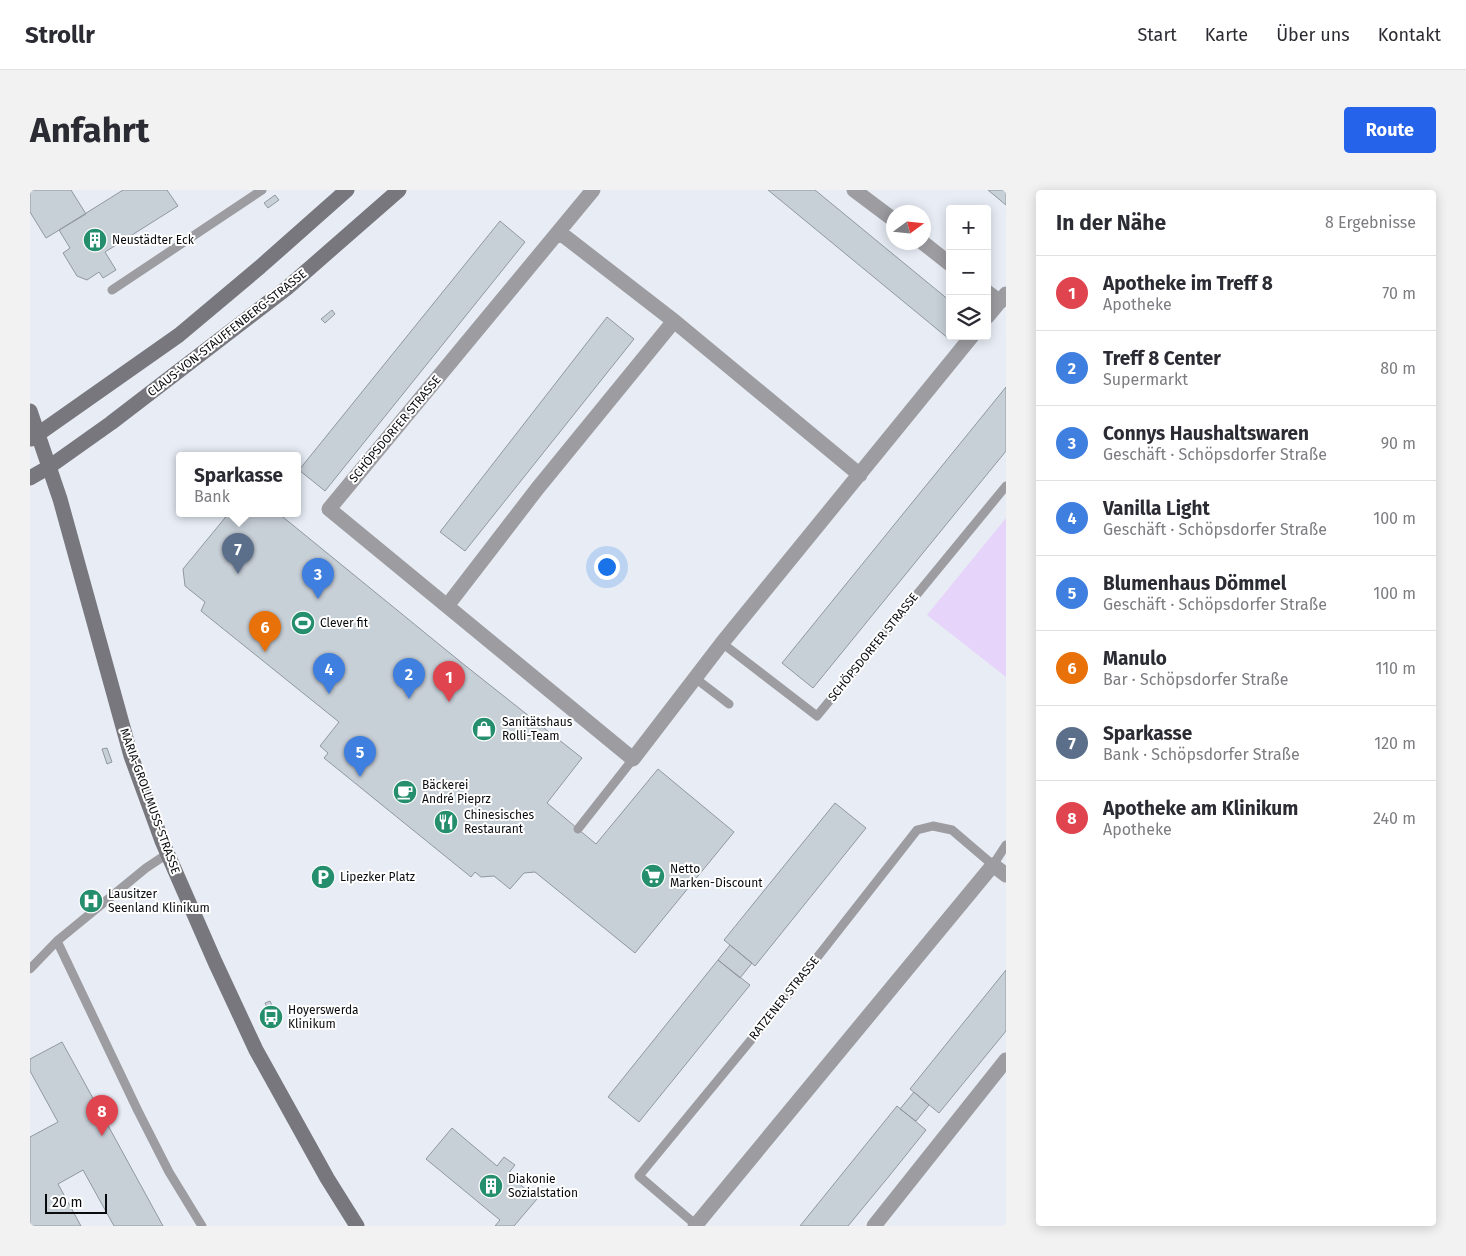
<!DOCTYPE html>
<html lang="de">
<meta charset="utf-8">
<style>
:root{--surface:#fff;--page:#f2f2f3;--text:#2b2b33;--muted:#7c7c81;--line:#e1e1e2;--accent:#2563eb}
body{margin:0;font-family:"Fira Sans",sans-serif;background:var(--page);color:var(--text)}
.controls{position:absolute;right:15px;top:15px;display:grid;overflow:hidden;border-radius:5px;box-shadow:0 2px 12px #0003}
.controls button{width:45px;height:45px;display:grid;place-items:center;padding:0;border:0;border-bottom:1px solid var(--line);background:var(--surface);color:var(--text);font:25px sans-serif}
.compass{position:absolute;left:856px;top:15px;width:45px;height:45px;border-radius:50%;background:var(--surface);box-shadow:0 2px 12px #0003;rotate:75deg}
.scale{position:absolute;left:15px;bottom:12px;width:62px;box-sizing:border-box;padding-left:5px;border:2px solid #0a0b0e;border-top:0;font-size:14px;line-height:18px;white-space:nowrap;color:#0a0b0e;-webkit-text-stroke:4px #fff;paint-order:stroke}
.you{position:absolute;left:576px;top:376px;width:18px;height:18px;margin:-12px;border:4px solid #fff;border-radius:50%;background:#1a73e8;box-shadow:0 0 0 8px #1a73e833}
.badge{display:grid;place-items:center;width:32px;height:32px;border-radius:50%;background:var(--accent);color:#fff;font-size:16px;font-weight:700}
.pin{position:absolute;translate:-50% -41px;filter:drop-shadow(0 1px 2px #0008)}
.pin::after{content:'';position:absolute;top:26px;width:18px;height:15px;background:inherit;clip-path:polygon(0 0,100% 0,50% 100%)}
.popup{position:absolute;left:146px;top:262px;width:125px;height:65px;box-sizing:border-box;display:grid;place-content:center;border-radius:5px;background:var(--surface);filter:drop-shadow(0 1px 4px #0005);font-size:16px;white-space:nowrap;color:var(--muted)}
.popup b{font-size:19px;color:var(--text)}
.popup::after{content:'';position:absolute;left:50%;top:100%;margin-left:-10px;border:10px solid transparent;border-top-color:var(--surface)}
.list{margin:0;padding:0;list-style:none}
h2{display:flex;justify-content:space-between;align-items:center;height:65px;margin:0;padding:0 20px;font-size:21px}
h2 small{font-size:16px;font-weight:400;color:var(--muted)}
.list li{display:grid;grid-template-columns:32px 1fr auto;gap:15px;align-items:center;box-sizing:border-box;height:75px;padding:0 20px;border-top:1px solid var(--line)}
.list b{display:block;font-size:19px;white-space:nowrap}
.list p{margin:0;font-size:16px;white-space:nowrap;color:var(--muted)}
.list em{font-size:16px;font-style:normal;color:var(--muted)}
.icon{flex:none;width:28px;height:28px;fill:none;stroke:currentColor;stroke-width:2;stroke-linecap:round;stroke-linejoin:round}
.map{position:relative;flex:none;width:976px;height:1036px;overflow:hidden;border-radius:5px}
header{display:flex;align-items:center;gap:30px;box-sizing:border-box;height:70px;padding:0 25px;background:var(--surface);border-bottom:1px solid var(--line)}
header strong{font-size:24px}
nav{display:flex;gap:28px;margin-inline-start:auto;font-size:18px}
.intro{display:flex;align-items:center;justify-content:space-between;box-sizing:border-box;height:120px;padding:0 30px}
h1{margin:0;font-size:35px}
.button{padding:12px 22px;border-radius:5px;background:var(--accent);color:#fff;font-size:18px;font-weight:700}
main{display:flex;gap:30px;padding:0 30px}
aside{flex:1;background:var(--surface);border-radius:5px;box-shadow:0 2px 12px #0003}
.map>svg:first-child{display:block}
.green{fill:#e7d4fb}
.building{fill:#c7cfd7;stroke:#9198a0}
.lines{fill:none;stroke-linecap:round;stroke-linejoin:round}
.lane{stroke:#9c9ca1;stroke-width:9}
.street{stroke:#9c9ca1;stroke-width:15}
.secondary{stroke:#77777d;stroke-width:15}
.labels{text-anchor:middle;stroke-width:4;stroke-linejoin:round;paint-order:stroke}
.poi-label{font-size:12px;fill:#0a0b0e;stroke:#fff;text-anchor:start}
.street-label{font-size:12px;fill:#0a0b0e;stroke:#fff}
</style>
<header>
<strong>Strollr</strong>
<nav><a>Start</a><a>Karte</a><a>Über uns</a><a>Kontakt</a></nav>
</header>
<div class="intro"><h1>Anfahrt</h1><a class="button">Route</a></div>
<main>
<div class="map">
<svg width="976" height="1036" viewBox="0 0 976 1036">
<rect width="100%" height="100%" fill="#e7ecf5"/>
<path class="green" d="M 976,328 L 976,487 L 897,425 Z"/>
<path class="building" d="M 0,0 L 41,0 L 56,24 L 16,48 L 0,22 Z
M 93,0 L 137,0 L 148,16 L 75,62 L 86,80 L 73,88 L 69,82 L 57,90 L 47,86 L 33,63 L 40,58 L 29,40 Z
M 738,0 L 785,0 L 920,111 L 920,146 L 921,146 L 919,149 Z
M 958,0 L 976,0 L 976,15 Z
M 245,5 L 249,10 L 238,18 L 234,13 Z
M 470,31 L 495,52 L 295,301 L 269,280 Z
M 302,120 L 305,124 L 295,133 L 291,129 Z
M 577,127 L 604,149 L 435,361 L 410,342 Z
M 976,197 L 976,261 L 783,498 L 752,473 Z
M 199,323 L 248,323 L 432,473 L 552,568 L 517,613 L 566,654 L 628,579 L 704,642 L 605,763 L 505,682 L 494,683 L 480,699 L 464,686 L 451,687 L 445,682 L 441,687 L 294,568 L 298,563 L 290,556 L 309,532 L 171,421 L 175,412 L 155,396 L 153,379 Z
M 77,558 L 82,572 L 77,574 L 72,559 Z
M 805,613 L 836,638 L 725,776 L 694,750 Z
M 700,755 L 722,773 L 710,788 L 688,770 Z
M 688,770 L 720,795 L 609,932 L 578,907 Z
M 976,780 L 976,841 L 909,923 L 880,899 Z
M 240,811 L 246,824 L 241,826 L 235,813 Z
M 32,852 L 75,930 L 133,1036 L 84,1036 L 53,980 L 28,994 L 51,1036 L 0,1036 L 0,947 L 28,932 L 0,881 L 0,869 Z
M 884,902 L 899,915 L 886,931 L 870,919 Z
M 867,916 L 896,940 L 860,985 L 818,1036 L 770,1036 Z
M 422,938 L 467,976 L 474,967 L 485,975 L 478,984 L 507,1009 L 484,1036 L 465,1036 L 470,1030 L 396,969 Z"/>
<g class="lines">
<path class="lane" d="M 82,100 L 232,0
M 692,453 L 787,526 L 976,296
M 665,488 L 699,514
M 548,639 L 603,569
M 27,751 L 108,921 L 139,982 L 172,1036
M 0,779 L 27,751 L 116,678 L 137,664
M 666,1035 L 609,986 L 753,811 L 887,640 L 903,636 L 922,640 L 963,675 L 976,655"/>
<path class="street" d="M 563,0 L 299,319 L 603,569 L 692,453 L 942,146
M 824,0 L 864,30
M 529,42 L 644,131 L 830,285
M 892,52 L 920,74
M 957,102 L 970,112
M 957,127 L 976,104
M 417,416 L 507,299 L 644,131
M 665,1036 L 963,675 L 976,685
M 844,1036 L 976,870"/>
<path class="secondary" d="M 0,221 L 30,309 L 101,566 L 132,651 L 185,772 L 226,860 L 297,988 L 327,1036
M 1,249 L 149,145 L 230,77 L 317,0
M 0,288 L 19,277 L 81,233 L 257,98 L 369,0"/>
</g>
<defs>
<g id="building-disc" transform="scale(1.25)"><circle r="9.5" fill="#258e6c" stroke="#fff"/><path d="M-4-6H4V6H1V3H-1V6H-4ZM-2.5-4.3h1.7v1.8h-1.7ZM.8-4.3h1.7v1.8H.8ZM-2.5-1h1.7V.8h-1.7ZM.8-1h1.7V.8H.8Z" fill="#fff"/></g>
<g id="stadium-disc" transform="scale(1.25)"><circle r="9.5" fill="#258e6c" stroke="#fff"/><path d="M0-5a6.5 5 0 1 0 0 10a6.5 5 0 1 0 0-10ZM-3.5-1.8h7v3.6h-7Z" fill="#fff"/></g>
<g id="shop-disc" transform="scale(1.25)"><circle r="9.5" fill="#258e6c" stroke="#fff"/><path d="M-5-2.5h2.3a2.7 3.5 0 0 1 5.4 0H5L5.5 6h-11ZM-1.5-2.5h3a1.5 2.3 0 0 0-3 0Z" fill="#fff"/></g>
<g id="cafe-disc" transform="scale(1.25)"><circle r="9.5" fill="#258e6c" stroke="#fff"/><path d="M-5.5-4.5H6V0H3Q3 3.5 0 3.5H-2.5Q-5.5 3.5-5.5 0ZM3-3.2v2h1.7v-2ZM-6 4.5H4V6H-6Z" fill="#fff"/></g>
<g id="restaurant-disc" transform="scale(1.25)"><circle r="9.5" fill="#258e6c" stroke="#fff"/><path d="M-5-6h1v4h1v-4h1v4h1v-4h1v5L-1.5 .5V6h-2V.5L-5-1ZM5-6V6H3V1.5H1.5Q1.5-4 5-6Z" fill="#fff"/></g>
<g id="supermarket-disc" transform="scale(1.25)"><circle r="9.5" fill="#258e6c" stroke="#fff"/><path d="M-6-5.5h2.5l.6 2H6L4.5 2H-2.5L-4.4-4H-6ZM-1.5 3.2a1.3 1.3 0 1 0 .1 0ZM3 3.2a1.3 1.3 0 1 0 .1 0Z" fill="#fff"/></g>
<g id="parking-disc" transform="scale(1.25)"><circle r="9.5" fill="#258e6c" stroke="#fff"/><path d="M-3.5-5.5H1a3.5 3.5 0 0 1 0 7H-1V5.5H-3.5ZM-1-3.4V-.6H.8a1.4 1.4 0 0 0 0-2.8Z" fill="#fff"/></g>
<g id="hospital-disc" transform="scale(1.25)"><circle r="9.5" fill="#258e6c" stroke="#fff"/><path d="M-5-5h3v3.5h4V-5h3V5h-3V1.5h-4V5h-3Z" fill="#fff"/></g>
<g id="bus-disc" transform="scale(1.25)"><circle r="9.5" fill="#258e6c" stroke="#fff"/><path d="M-5-6H5V4H4V6H2V4H-2V6H-4V4H-5ZM-3.5-4V0h7V-4ZM-3.5 1.2v1.5H-2V1.2ZM2 1.2v1.5H3.5V1.2Z" fill="#fff"/></g>
</defs>
<g fill-rule="evenodd">
<use href="#building-disc" x="65" y="50"/>
<use href="#stadium-disc" x="273" y="433"/>
<use href="#shop-disc" x="454" y="539"/>
<use href="#cafe-disc" x="375" y="602"/>
<use href="#restaurant-disc" x="416" y="632"/>
<use href="#supermarket-disc" x="623" y="686"/>
<use href="#parking-disc" x="293" y="687"/>
<use href="#hospital-disc" x="61" y="711"/>
<use href="#bus-disc" x="241" y="827"/>
<use href="#building-disc" x="461" y="996"/>
</g>
<g class="labels">
<g class="poi-label">
<text x="82" y="54">Neustädter Eck</text>
<text x="290" y="437">Clever fit</text>
<text x="472" y="536">Sanitätshaus<tspan x="472" dy="14">Rolli-Team</tspan></text>
<text x="392" y="599">Bäckerei<tspan x="392" dy="14">André Pieprz</tspan></text>
<text x="434" y="629">Chinesisches<tspan x="434" dy="14">Restaurant</tspan></text>
<text x="640" y="683">Netto<tspan x="640" dy="14">Marken-Discount</tspan></text>
<text x="310" y="691">Lipezker Platz</text>
<text x="78" y="708">Lausitzer<tspan x="78" dy="14">Seenland Klinikum</tspan></text>
<text x="258" y="824">Hoyerswerda<tspan x="258" dy="14">Klinikum</tspan></text>
<text x="478" y="993">Diakonie<tspan x="478" dy="14">Sozialstation</tspan></text>
</g>
<g class="street-label">
<text transform="translate(197 143) rotate(-38)" y="4">CLAUS-VON-STAUFFENBERG-STRASSE</text>
<text transform="translate(365 239) rotate(-50)" y="4">SCHÖPSDORFER STRASSE</text>
<text transform="translate(843 457) rotate(-51)" y="4">SCHÖPSDORFER STRASSE</text>
<text transform="translate(120 611) rotate(70)" y="4">MARIA-GROLLMUSS-STRASSE</text>
<text transform="translate(754 808) rotate(-51)" y="4">RATZENER STRASSE</text>
</g>
</g>
</svg>
<div class="controls">
<button>+</button>
<button>−</button>
<button><svg class="icon" aria-label="layers" viewBox="0 0 24 24"><path d="M12 4l9 5-9 5-9-5zM3 14l9 5 9-5"/></svg></button>
</div>
<svg class="compass" viewBox="-18 -18 36 36"><path d="M0-13l5 13h-10z" fill="#e53935"/><path d="M0 13l5-13h-10z" fill="#7c7c81"/></svg>
<div class="scale">20 m</div>
<div class="you"></div>
<div class="pin badge" style="left:419px;top:512px;background:#e0444e">1</div>
<div class="pin badge" style="left:379px;top:509px;background:#3f7fe0">2</div>
<div class="pin badge" style="left:288px;top:409px;background:#3f7fe0">3</div>
<div class="pin badge" style="left:299px;top:504px;background:#3f7fe0">4</div>
<div class="pin badge" style="left:330px;top:587px;background:#3f7fe0">5</div>
<div class="pin badge" style="left:235px;top:462px;background:#e8710a">6</div>
<div class="pin badge" style="left:208px;top:384px;background:#5c6f8a">7</div>
<div class="popup"><b>Sparkasse</b>Bank</div>
<div class="pin badge" style="left:72px;top:946px;background:#e0444e">8</div>
</div>
<aside>
<h2>In der Nähe<small>8 Ergebnisse</small></h2>
<ul class="list">
<li><span class="badge" style="background:#e0444e">1</span><div><b>Apotheke im Treff 8</b><p>Apotheke</p></div><em>70 m</em></li>
<li><span class="badge" style="background:#3f7fe0">2</span><div><b>Treff 8 Center</b><p>Supermarkt</p></div><em>80 m</em></li>
<li><span class="badge" style="background:#3f7fe0">3</span><div><b>Connys Haushaltswaren</b><p>Geschäft · Schöpsdorfer Straße</p></div><em>90 m</em></li>
<li><span class="badge" style="background:#3f7fe0">4</span><div><b>Vanilla Light</b><p>Geschäft · Schöpsdorfer Straße</p></div><em>100 m</em></li>
<li><span class="badge" style="background:#3f7fe0">5</span><div><b>Blumenhaus Dömmel</b><p>Geschäft · Schöpsdorfer Straße</p></div><em>100 m</em></li>
<li><span class="badge" style="background:#e8710a">6</span><div><b>Manulo</b><p>Bar · Schöpsdorfer Straße</p></div><em>110 m</em></li>
<li><span class="badge" style="background:#5c6f8a">7</span><div><b>Sparkasse</b><p>Bank · Schöpsdorfer Straße</p></div><em>120 m</em></li>
<li><span class="badge" style="background:#e0444e">8</span><div><b>Apotheke am Klinikum</b><p>Apotheke</p></div><em>240 m</em></li>
</ul>
</aside>
</main>
